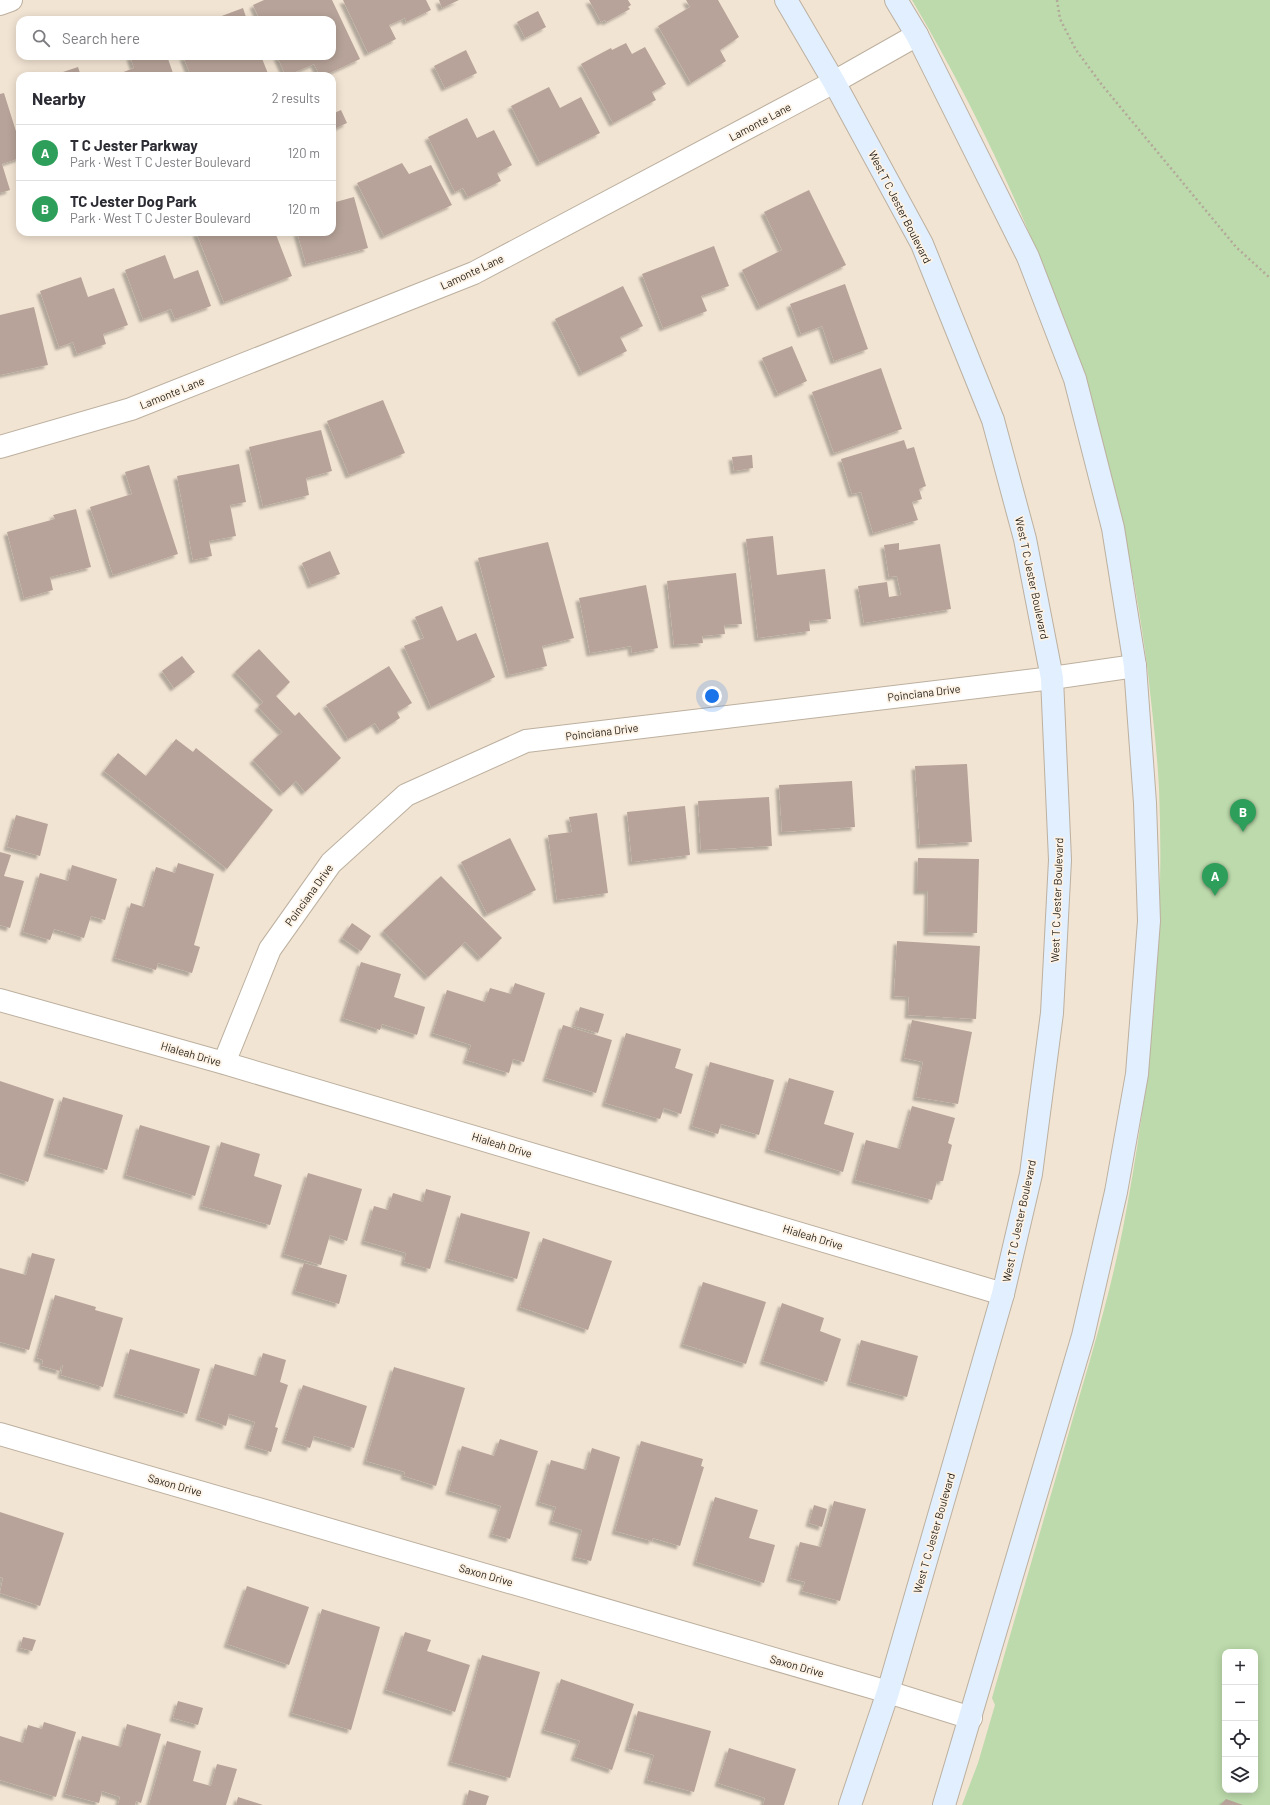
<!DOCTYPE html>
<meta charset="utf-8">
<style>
:root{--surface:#fff;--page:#f2f2f3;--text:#2b2b33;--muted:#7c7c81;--line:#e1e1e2;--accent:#7256d0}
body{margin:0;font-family:Barlow,sans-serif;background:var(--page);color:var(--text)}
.controls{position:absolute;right:12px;bottom:12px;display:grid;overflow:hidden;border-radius:8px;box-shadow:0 2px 10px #0003}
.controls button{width:36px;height:36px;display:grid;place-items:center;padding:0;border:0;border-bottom:1px solid var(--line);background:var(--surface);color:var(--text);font:20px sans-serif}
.you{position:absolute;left:712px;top:696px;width:14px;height:14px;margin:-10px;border:3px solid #fff;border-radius:50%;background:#1a73e8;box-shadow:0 0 0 6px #1a73e833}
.badge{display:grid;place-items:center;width:26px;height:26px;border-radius:50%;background:var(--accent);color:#fff;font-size:13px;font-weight:700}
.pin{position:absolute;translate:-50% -33px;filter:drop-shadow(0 1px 2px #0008)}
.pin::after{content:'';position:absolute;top:21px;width:14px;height:12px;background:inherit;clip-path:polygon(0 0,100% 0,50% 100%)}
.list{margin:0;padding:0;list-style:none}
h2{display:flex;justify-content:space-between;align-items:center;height:52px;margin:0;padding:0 16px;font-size:17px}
h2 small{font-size:13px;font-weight:400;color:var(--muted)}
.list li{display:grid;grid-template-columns:26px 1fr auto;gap:12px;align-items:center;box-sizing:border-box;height:56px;padding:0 16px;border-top:1px solid var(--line)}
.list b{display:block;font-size:15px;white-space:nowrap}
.list p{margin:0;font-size:13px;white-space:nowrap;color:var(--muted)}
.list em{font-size:13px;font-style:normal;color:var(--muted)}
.icon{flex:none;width:22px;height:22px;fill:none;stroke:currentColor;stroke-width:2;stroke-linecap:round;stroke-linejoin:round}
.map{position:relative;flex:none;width:1270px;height:1805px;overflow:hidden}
.search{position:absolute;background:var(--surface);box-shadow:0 2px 10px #0003;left:16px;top:16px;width:320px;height:44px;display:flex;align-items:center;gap:10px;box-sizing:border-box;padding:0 14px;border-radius:12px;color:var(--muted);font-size:15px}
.panel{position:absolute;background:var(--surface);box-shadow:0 2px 10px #0003;left:16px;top:72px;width:320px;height:164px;border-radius:12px}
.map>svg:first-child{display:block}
.green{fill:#bcdaab;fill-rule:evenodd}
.building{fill:#b7a399;filter:url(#shadow)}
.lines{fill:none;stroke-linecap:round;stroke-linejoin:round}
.street-casing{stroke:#bdb09f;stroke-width:24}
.secondary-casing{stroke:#bdb09f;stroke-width:24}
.path{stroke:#b3a89a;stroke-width:2.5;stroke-dasharray:2 3;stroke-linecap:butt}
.street{stroke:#fff;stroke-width:22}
.secondary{stroke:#e1efff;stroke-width:22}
.labels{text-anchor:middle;stroke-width:3.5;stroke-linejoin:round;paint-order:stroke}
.street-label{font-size:11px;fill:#221e17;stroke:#fdf2e4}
</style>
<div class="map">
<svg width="1270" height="1805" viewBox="0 0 1270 1805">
<defs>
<filter id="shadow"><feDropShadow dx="-3.5" dy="3.5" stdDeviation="1" flood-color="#0004"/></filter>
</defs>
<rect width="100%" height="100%" fill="#f2e4d3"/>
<path class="green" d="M 912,0 L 1270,0 L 1270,1805 L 962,1805 L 978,1763 L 995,1705 L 992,1698 C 1018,1607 1045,1516 1071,1425 C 1090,1360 1110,1295 1123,1228 C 1151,1083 1165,936 1159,788 C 1157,749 1152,711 1148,673 C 1118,433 1034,207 912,0 ZM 1225,1652 L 1255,1652 L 1255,1790 L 1225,1790 Z"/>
<path class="building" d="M 264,0 L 332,0 L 360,59 L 323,76 L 320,76 L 314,64 L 286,76 L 277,56 L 332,56 L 332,20 L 260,20 L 253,5 Z
M 343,0 L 426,0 L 431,10 L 406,22 L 405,18 L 389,25 L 396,39 L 368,53 Z
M 439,0 L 459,0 L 442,8 Z
M 589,0 L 628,0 L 631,5 L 628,7 L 630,9 L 606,22 L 605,20 L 601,22 Z
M 686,0 L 718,0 L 739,37 L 720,50 L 726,61 L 691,83 L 658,26 L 690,7 Z
M 243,8 L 247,20 L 220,20 L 219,17 Z
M 538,11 L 546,27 L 525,38 L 517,22 Z
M 626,43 L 632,54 L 645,47 L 666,84 L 652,92 L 656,100 L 613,123 L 581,64 L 611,48 L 612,50 Z
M 466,50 L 477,73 L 445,88 L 434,66 Z
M 130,56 L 167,56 L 174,76 L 113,76 L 134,68 Z
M 183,56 L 261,56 L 269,76 L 191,76 Z
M 78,67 L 81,76 L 51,76 Z
M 549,87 L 560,108 L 581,97 L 600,133 L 540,163 L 511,106 Z
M 4,93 L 20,144 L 20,158 L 2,164 L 10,190 L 0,193 L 0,94 Z
M 341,110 L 347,123 L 334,129 L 332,114 Z
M 467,118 L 477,138 L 494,130 L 512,165 L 497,173 L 501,181 L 468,197 L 463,188 L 455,192 L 428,137 Z
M 402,163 L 409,174 L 431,165 L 452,205 L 384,236 L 357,183 Z
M 809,190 L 846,265 L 760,307 L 742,270 L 782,250 L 764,212 Z
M 354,197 L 368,248 L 306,264 L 297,232 L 332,232 L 332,203 Z
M 196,232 L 275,232 L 292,276 L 224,302 Z
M 714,246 L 729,286 L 701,296 L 707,311 L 663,328 L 642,274 Z
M 165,255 L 174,279 L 198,270 L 211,306 L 175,319 L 171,309 L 143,319 L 125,270 Z
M 81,277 L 88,297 L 114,288 L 128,325 L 103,334 L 106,344 L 77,354 L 73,342 L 59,347 L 40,291 Z
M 845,284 L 868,349 L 834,361 L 822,326 L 801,334 L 790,304 Z
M 623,286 L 643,326 L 620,337 L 627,351 L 582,373 L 555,319 Z
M 34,307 L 48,365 L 0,375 L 0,315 Z
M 792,346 L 807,381 L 778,394 L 762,358 Z
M 881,368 L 902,429 L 834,453 L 812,392 Z
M 383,400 L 405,453 L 349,475 L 327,421 Z
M 321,430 L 332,471 L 306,478 L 309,495 L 263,506 L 249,447 Z
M 904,440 L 907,449 L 914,447 L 926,486 L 919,489 L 922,499 L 912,502 L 918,520 L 873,533 L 861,492 L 852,494 L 841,459 Z
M 752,455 L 753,468 L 734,471 L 732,457 Z
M 239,464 L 246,502 L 230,505 L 236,536 L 209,541 L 212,556 L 193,560 L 177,476 Z
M 149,465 L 178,554 L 113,575 L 90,507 L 132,494 L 125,472 Z
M 76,509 L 91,567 L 50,577 L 53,590 L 24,598 L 7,532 L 55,519 L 53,515 Z
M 773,536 L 777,575 L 825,569 L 831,619 L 809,621 L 810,631 L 758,638 L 746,539 Z
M 548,542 L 574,638 L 542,646 L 547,666 L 509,675 L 478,558 Z
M 899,543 L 899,550 L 940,544 L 951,609 L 864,623 L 858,586 L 887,582 L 889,597 L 901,595 L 897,576 L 889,577 L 884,545 Z
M 330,551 L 340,574 L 311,585 L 302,563 Z
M 736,573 L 742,624 L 724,625 L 725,634 L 702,636 L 703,643 L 674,645 L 667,581 Z
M 646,585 L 658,648 L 632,653 L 631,646 L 590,653 L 579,598 Z
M 442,606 L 457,641 L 476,633 L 495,677 L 431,707 L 404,646 L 424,638 L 415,617 Z
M 259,649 L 290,682 L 276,696 L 295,716 L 299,712 L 341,758 L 305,792 L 296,781 L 283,793 L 253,760 L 282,732 L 258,707 L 263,702 L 235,672 Z
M 182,656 L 195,672 L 174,688 L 162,671 Z
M 389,666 L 412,703 L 397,712 L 400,718 L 380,731 L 375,723 L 348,739 L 326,705 Z
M 176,739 L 193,752 L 196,748 L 273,810 L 227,869 L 104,771 L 118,753 L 146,776 Z
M 967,764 L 972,842 L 920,845 L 915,766 Z
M 852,781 L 855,827 L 782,832 L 779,785 Z
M 769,797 L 772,846 L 701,850 L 698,801 Z
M 685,806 L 690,855 L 632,862 L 627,812 Z
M 597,813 L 608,893 L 557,900 L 548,835 L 572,832 L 569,817 Z
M 16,815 L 48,824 L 40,856 L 7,847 Z
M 510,838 L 536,890 L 487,914 L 461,862 Z
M 0,852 L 11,855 L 4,876 L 24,881 L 10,928 L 0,925 Z
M 918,858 L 979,859 L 977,933 L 927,932 L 928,891 L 917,891 Z
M 178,863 L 214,874 L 194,945 L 200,947 L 192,973 L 158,963 L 156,970 L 115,958 L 131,903 L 144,907 L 156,867 L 175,873 Z
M 72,865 L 117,879 L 105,920 L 91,916 L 84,938 L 54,929 L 50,940 L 23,932 L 40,873 L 68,881 Z
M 441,876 L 502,938 L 481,958 L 465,942 L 428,977 L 383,931 Z
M 352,923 L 371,936 L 361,951 L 342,938 Z
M 897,941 L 980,946 L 976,1019 L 908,1015 L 909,997 L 894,996 Z
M 361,962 L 401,974 L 394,997 L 425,1007 L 417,1035 L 382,1024 L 380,1030 L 343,1018 Z
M 515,983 L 545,993 L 524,1062 L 513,1059 L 509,1073 L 466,1060 L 471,1045 L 433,1033 L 447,990 L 485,1002 L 490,988 L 511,994 Z
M 580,1007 L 604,1014 L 598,1033 L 574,1026 Z
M 912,1020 L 972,1032 L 958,1104 L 916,1097 L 923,1062 L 904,1058 Z
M 563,1025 L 612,1040 L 596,1093 L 546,1078 Z
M 626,1033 L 681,1049 L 675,1068 L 693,1074 L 681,1114 L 664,1108 L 660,1119 L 605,1103 Z
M 710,1062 L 774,1080 L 759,1135 L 721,1124 L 718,1134 L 692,1126 Z
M 789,1078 L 834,1091 L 824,1124 L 854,1133 L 843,1172 L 768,1149 Z
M 0,1081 L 54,1099 L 28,1182 L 0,1173 Z
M 63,1097 L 123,1115 L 107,1170 L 47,1153 Z
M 912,1106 L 955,1118 L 948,1143 L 952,1145 L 943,1181 L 937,1181 L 932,1200 L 855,1180 L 866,1140 L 900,1149 Z
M 140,1125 L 210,1146 L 195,1196 L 126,1175 Z
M 221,1142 L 260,1154 L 254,1176 L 282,1185 L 270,1225 L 202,1206 Z
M 308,1173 L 362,1189 L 347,1241 L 330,1235 L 321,1265 L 284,1254 Z
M 426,1189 L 451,1196 L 430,1269 L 404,1262 L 406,1253 L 364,1241 L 374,1206 L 388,1210 L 393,1193 L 423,1202 Z
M 461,1213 L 530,1232 L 517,1279 L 448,1259 Z
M 543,1238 L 612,1261 L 588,1330 L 520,1307 Z
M 32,1253 L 55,1259 L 29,1350 L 0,1342 L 0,1268 L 26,1275 Z
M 304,1263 L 347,1275 L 339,1304 L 295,1291 Z
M 703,1282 L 766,1302 L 746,1364 L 683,1344 Z
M 55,1295 L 96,1307 L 95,1310 L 123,1318 L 103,1387 L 61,1375 L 63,1365 L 61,1365 L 60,1371 L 42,1366 L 43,1360 L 37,1358 Z
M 782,1303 L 824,1318 L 820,1331 L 841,1339 L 827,1382 L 763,1361 Z
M 861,1340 L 918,1356 L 907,1397 L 850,1382 Z
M 130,1349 L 200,1369 L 187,1414 L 117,1394 Z
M 263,1353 L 286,1360 L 280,1382 L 288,1385 L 275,1427 L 278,1428 L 271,1452 L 248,1445 L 255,1422 L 229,1414 L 226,1426 L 199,1417 L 215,1364 L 256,1376 Z
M 394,1367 L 465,1388 L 436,1486 L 404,1476 L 405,1472 L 366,1461 Z
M 303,1385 L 367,1406 L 354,1448 L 314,1436 L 310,1448 L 285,1440 Z
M 500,1439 L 538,1451 L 510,1539 L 492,1534 L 501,1506 L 449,1491 L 462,1446 L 494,1456 Z
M 641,1441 L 703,1459 L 701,1466 L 704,1467 L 680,1546 L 653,1538 L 652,1541 L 615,1531 Z
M 592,1448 L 620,1457 L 591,1561 L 575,1557 L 582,1530 L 552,1521 L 556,1507 L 539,1502 L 551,1460 L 586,1470 Z
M 715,1497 L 758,1510 L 749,1538 L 775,1545 L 764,1583 L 696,1562 Z
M 834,1501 L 866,1509 L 840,1601 L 802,1591 L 805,1582 L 790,1578 L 800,1542 L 821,1547 Z
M 814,1505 L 827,1509 L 822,1527 L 809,1523 Z
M 0,1512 L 64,1533 L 40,1606 L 0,1593 L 3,1578 L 0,1577 Z
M 247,1586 L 309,1607 L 289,1665 L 227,1644 Z
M 322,1609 L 380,1627 L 351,1730 L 292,1713 Z
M 405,1632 L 431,1640 L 427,1651 L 470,1665 L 455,1712 L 386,1690 Z
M 23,1637 L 36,1640 L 32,1651 L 20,1648 Z
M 482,1655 L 540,1672 L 510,1778 L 451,1762 Z
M 561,1679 L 634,1704 L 612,1770 L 574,1757 L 580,1741 L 544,1730 Z
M 178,1701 L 203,1708 L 198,1725 L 173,1718 Z
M 638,1711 L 711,1731 L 694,1792 L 647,1780 L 654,1755 L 628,1748 Z
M 44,1722 L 76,1732 L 56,1797 L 0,1780 L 0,1736 L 23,1743 L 28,1725 L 42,1729 Z
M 127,1724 L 161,1734 L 141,1803 L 136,1801 L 135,1805 L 118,1805 L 120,1797 L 102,1791 L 99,1803 L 65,1794 L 82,1736 L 121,1747 Z
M 167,1741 L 201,1751 L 193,1781 L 211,1786 L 217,1764 L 237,1769 L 226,1805 L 149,1805 Z
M 729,1748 L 796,1769 L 784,1805 L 763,1805 L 765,1798 L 718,1783 Z
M 469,1790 L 489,1796 L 486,1805 L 465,1805 Z
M 238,1797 L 263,1805 L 236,1805 Z
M 1226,1799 L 1243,1805 L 1220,1805 Z"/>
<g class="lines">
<g class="street-casing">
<path id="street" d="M 0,4 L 11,0
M 0,447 L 131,409 L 474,273 L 834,82 L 917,35
M 0,1000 L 224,1063 L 1003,1294
M 224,1063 L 270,949 L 331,863 L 406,795 L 526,741 L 1052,678 L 1135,666
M 0,1434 L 888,1692 L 971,1718"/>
</g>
<g class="secondary-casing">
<path id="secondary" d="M 786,0 L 834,82 L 922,244 L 993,420 L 1025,539 L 1052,678 L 1060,860 L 1052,1013 L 1031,1174 L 1003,1294 L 888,1692 L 850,1805
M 896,0 L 917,35 L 1028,257 L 1075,379 L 1113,528 L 1135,666 L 1145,803 L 1149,921 L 1137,1074 L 1116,1192 L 1083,1336 L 944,1805"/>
</g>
<path class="path" d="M 1057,0 L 1060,19 L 1076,50 L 1102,85 L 1236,247 L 1270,278"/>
<use href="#street" class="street"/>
<use href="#secondary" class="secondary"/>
</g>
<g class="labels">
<g class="street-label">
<text transform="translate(760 122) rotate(-28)" y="4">Lamonte Lane</text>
<text transform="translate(900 207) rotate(63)" y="4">West T C Jester Boulevard</text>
<text transform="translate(472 272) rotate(-25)" y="4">Lamonte Lane</text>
<text transform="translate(172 393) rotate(-22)" y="4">Lamonte Lane</text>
<text transform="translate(1032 578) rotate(78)" y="4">West T C Jester Boulevard</text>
<text transform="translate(924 693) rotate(-7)" y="4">Poinciana Drive</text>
<text transform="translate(602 732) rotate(-7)" y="4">Poinciana Drive</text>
<text transform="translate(309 895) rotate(-54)" y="4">Poinciana Drive</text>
<text transform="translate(1057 900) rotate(-88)" y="4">West T C Jester Boulevard</text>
<text transform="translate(191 1054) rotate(16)" y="4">Hialeah Drive</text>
<text transform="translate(502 1145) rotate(17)" y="4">Hialeah Drive</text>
<text transform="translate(1019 1221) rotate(-78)" y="4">West T C Jester Boulevard</text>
<text transform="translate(813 1237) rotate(17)" y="4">Hialeah Drive</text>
<text transform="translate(175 1485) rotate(16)" y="4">Saxon Drive</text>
<text transform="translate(934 1533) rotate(-74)" y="4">West T C Jester Boulevard</text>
<text transform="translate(486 1575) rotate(16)" y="4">Saxon Drive</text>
<text transform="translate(797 1666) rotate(16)" y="4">Saxon Drive</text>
</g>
</g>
</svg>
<div class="controls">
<button>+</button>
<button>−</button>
<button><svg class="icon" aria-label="locate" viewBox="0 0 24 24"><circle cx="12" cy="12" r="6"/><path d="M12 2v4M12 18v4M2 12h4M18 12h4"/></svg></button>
<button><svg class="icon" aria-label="layers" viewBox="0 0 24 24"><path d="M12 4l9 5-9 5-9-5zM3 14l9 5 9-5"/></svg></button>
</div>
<div class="you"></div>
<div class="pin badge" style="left:1215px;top:896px;background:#2e9e5b">A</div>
<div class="pin badge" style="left:1243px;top:832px;background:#2e9e5b">B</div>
<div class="search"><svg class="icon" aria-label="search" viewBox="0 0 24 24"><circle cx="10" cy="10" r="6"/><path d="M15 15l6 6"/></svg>Search here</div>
<section class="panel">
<h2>Nearby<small>2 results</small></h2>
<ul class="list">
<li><span class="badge" style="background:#2e9e5b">A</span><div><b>T C Jester Parkway</b><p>Park · West T C Jester Boulevard</p></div><em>120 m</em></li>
<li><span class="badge" style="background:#2e9e5b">B</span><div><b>TC Jester Dog Park</b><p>Park · West T C Jester Boulevard</p></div><em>120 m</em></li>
</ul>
</section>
</div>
